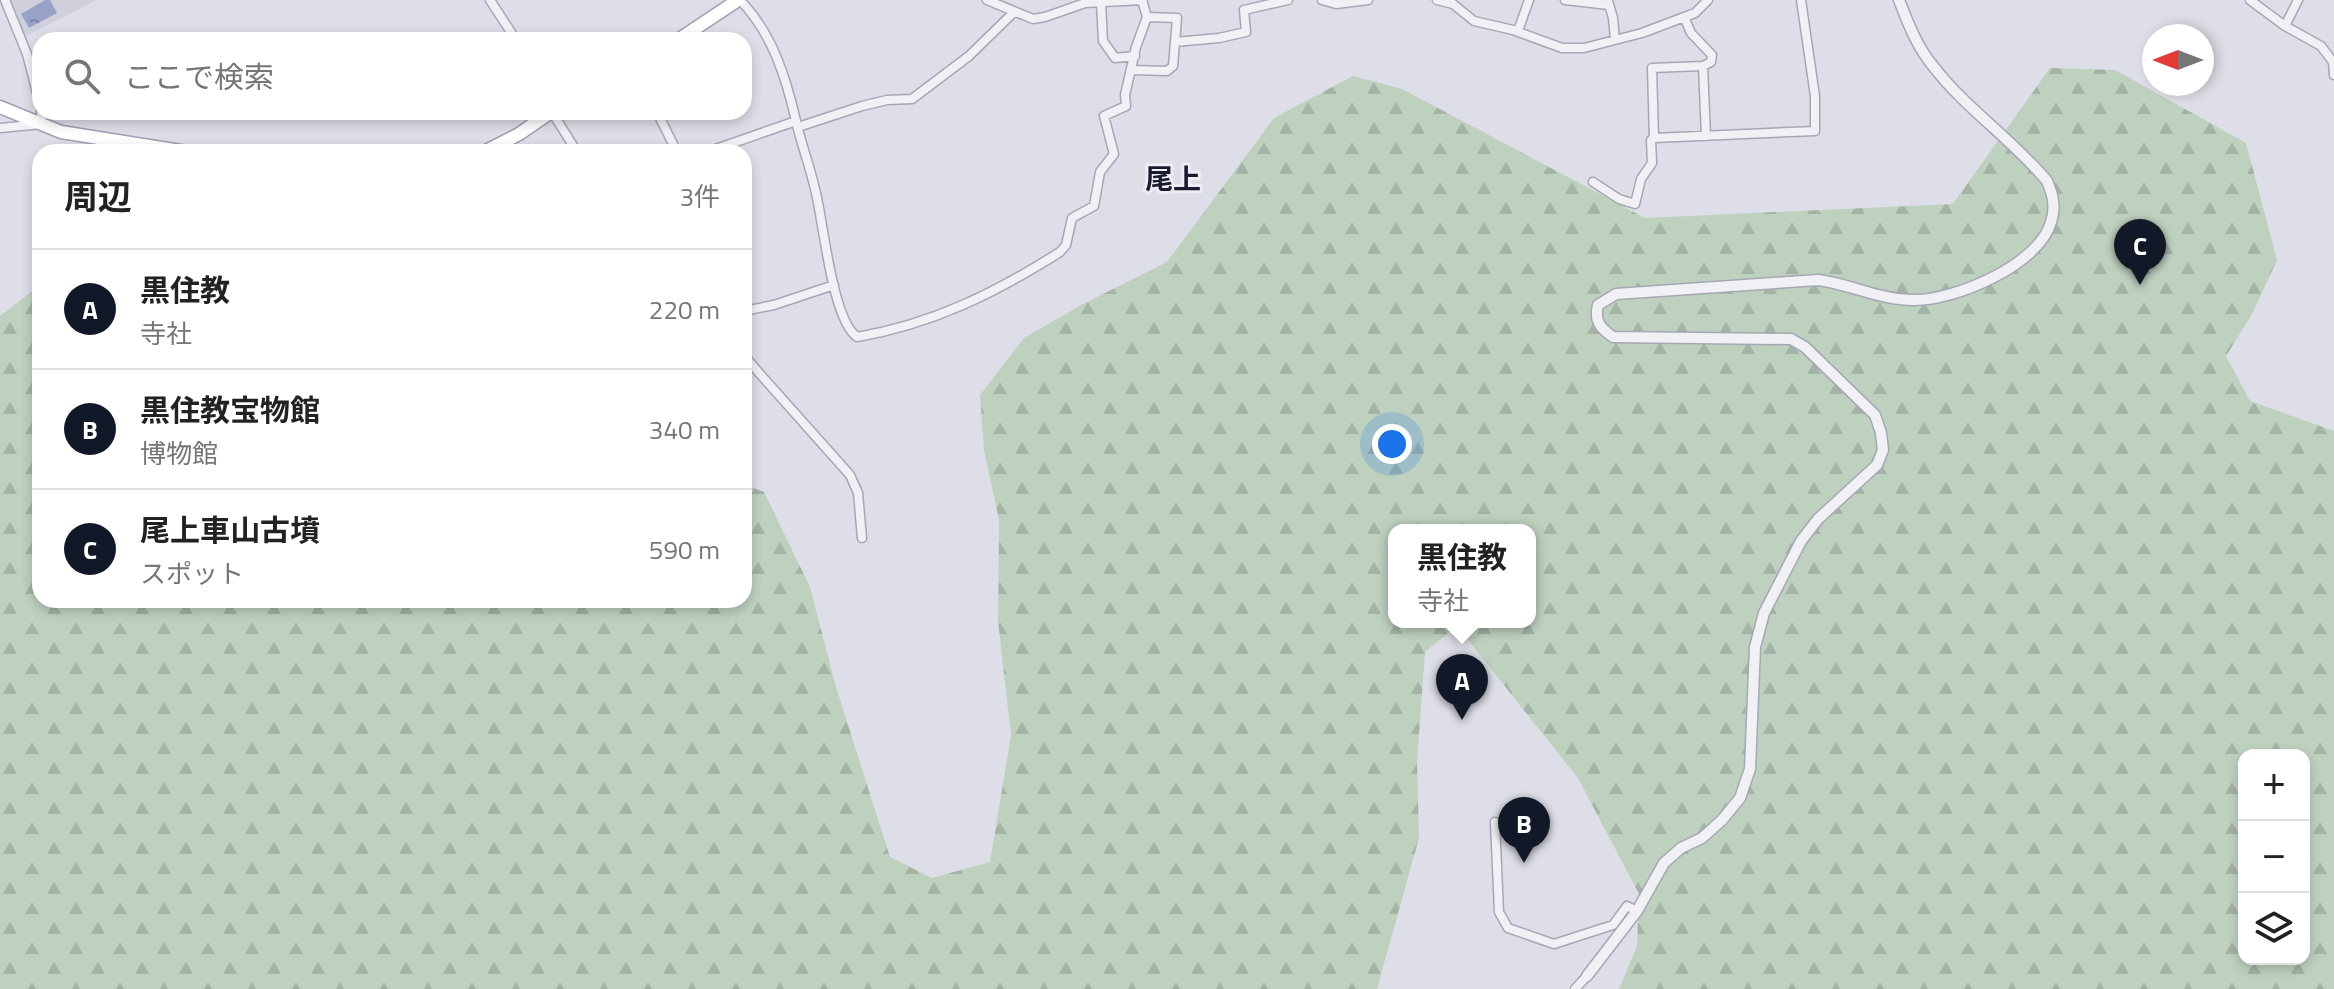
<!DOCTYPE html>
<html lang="ja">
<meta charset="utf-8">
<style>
:root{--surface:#fff;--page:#f2f2f2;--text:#222;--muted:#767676;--line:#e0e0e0;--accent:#111827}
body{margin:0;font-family:"Titillium Web","Noto Sans JP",sans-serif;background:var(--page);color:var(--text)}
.controls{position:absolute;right:24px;bottom:24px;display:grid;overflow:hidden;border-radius:16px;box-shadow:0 4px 12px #0003}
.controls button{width:72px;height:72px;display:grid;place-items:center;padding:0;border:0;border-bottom:2px solid var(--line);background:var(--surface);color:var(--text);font:40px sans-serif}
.compass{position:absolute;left:2142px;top:24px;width:72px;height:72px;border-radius:50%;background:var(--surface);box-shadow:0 4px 12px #0003;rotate:270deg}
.you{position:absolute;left:1392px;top:444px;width:28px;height:28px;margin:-20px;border:6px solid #fff;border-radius:50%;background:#1a73e8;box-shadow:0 0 0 12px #1a73e833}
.badge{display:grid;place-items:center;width:52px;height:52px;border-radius:50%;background:var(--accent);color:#fff;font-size:26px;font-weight:700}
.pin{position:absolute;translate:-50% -66px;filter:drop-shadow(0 2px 4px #0008)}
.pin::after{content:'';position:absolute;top:42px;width:28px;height:24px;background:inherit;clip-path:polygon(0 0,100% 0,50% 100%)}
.popup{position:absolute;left:1388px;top:524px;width:148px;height:104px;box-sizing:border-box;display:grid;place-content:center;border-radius:16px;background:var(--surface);filter:drop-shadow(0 2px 6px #0005);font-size:26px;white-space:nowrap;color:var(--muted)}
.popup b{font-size:30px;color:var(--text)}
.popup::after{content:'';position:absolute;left:50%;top:100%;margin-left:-16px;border:16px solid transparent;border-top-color:var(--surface)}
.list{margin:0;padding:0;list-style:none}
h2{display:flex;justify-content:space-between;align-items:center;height:104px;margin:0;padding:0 32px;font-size:34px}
h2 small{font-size:26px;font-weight:400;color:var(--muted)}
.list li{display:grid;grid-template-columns:52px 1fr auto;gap:24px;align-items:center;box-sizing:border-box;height:120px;padding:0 32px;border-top:2px solid var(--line)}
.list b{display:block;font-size:30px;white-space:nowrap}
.list p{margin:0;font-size:26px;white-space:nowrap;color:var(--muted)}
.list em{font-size:26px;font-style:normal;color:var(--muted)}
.icon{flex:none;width:44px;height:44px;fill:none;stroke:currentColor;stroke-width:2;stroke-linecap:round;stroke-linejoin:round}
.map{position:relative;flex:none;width:2334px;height:989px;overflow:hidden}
.search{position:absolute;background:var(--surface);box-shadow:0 4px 12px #0003;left:32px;top:32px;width:720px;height:88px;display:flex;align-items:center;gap:20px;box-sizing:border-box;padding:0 28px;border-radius:24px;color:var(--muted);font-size:30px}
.panel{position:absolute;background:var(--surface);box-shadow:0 4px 12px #0003;left:32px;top:144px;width:720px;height:464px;border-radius:24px}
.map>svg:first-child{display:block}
.built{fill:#cfd0dc}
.forest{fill:url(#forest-firs);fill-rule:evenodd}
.water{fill:url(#water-ripples)}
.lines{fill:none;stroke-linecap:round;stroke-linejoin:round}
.minor-casing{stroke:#a6a7b4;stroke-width:11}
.tertiary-casing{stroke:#a6a7b4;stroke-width:13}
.primary-casing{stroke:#9d9fb3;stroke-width:15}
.minor{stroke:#f0f0f5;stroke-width:8}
.tertiary{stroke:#f0f0f5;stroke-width:10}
.primary{stroke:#fff;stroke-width:12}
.labels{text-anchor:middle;stroke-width:6;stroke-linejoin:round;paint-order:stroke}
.quarter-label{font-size:28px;font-weight:bold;fill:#191a2e;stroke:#edeef5}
</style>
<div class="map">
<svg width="2334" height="989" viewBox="0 0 2334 989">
<defs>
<pattern id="forest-firs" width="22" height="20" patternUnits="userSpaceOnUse" patternTransform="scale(2)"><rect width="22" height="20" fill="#bed1bf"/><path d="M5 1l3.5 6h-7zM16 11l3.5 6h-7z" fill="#a3b3a5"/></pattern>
<pattern id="water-ripples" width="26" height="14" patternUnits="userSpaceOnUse" patternTransform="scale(2)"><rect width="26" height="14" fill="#98a1c7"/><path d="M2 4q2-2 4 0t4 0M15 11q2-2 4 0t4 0" fill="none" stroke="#7c83a3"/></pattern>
</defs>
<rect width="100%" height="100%" fill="#dddee7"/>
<path class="built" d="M 7,0 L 96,0 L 25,37 Z"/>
<path class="forest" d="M 2050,68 L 2115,70 L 2246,143 L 2277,260 L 2252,314 L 2226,356 L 2250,401 L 2334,431 L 2334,989 L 1619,989 L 1637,946 L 1639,894 L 1578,778 L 1457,626 L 1425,652 L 1417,763 L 1419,838 L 1377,989 L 0,989 L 0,316 L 40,285 L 40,600 L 744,600 L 744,484 L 764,492 L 810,587 L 836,687 L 890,857 L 932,878 L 990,862 L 1011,736 L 998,621 L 999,520 L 984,450 L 980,395 L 1024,338 L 1081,305 L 1167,262 L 1274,118 L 1353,76 L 1402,89 L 1645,218 L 1953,204 ZM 1394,530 L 1530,530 L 1530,622 L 1394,622 ZM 2244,755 L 2304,755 L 2304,959 L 2244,959 Z"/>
<path class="water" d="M 45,0 L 50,0 L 57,13 L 29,28 L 21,14 Z"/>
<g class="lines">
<g class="minor-casing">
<path id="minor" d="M 5,0 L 27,54 L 40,105
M 490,0 L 516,40
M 740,0 C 772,33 786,77 796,121 C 802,147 812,172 817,198 C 824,229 833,320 857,337 C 933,324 995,293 1060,252 L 1066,245 L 1072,218 L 1094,206 L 1100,172 L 1114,154 L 1104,116 L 1126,106 L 1125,95 L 1136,47 L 1147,17 L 1142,0
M 987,0 L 1033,19 L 1045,17 L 1085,3 L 1143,0
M 1322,0 L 1336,4 L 1368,0
M 1437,0 L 1453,4 L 1474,21 L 1513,30 L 1562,48 L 1584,48 L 1642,33 L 1695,13 L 1708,0
M 1565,0 L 1609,5
M 2250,0 L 2285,26 L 2321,46 L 2333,62 L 2334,75
M 1608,1 L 1613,18 L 1615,40
M 1101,3 L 1103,41 L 1115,58 L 1135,56
M 1684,17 L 1691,33 L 1712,55 L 1711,62 L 1703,66 L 1706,136
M 2285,26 L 2298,0
M 1518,31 L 1529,0
M 1175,42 L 1219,38 L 1246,32 L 1244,10 L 1288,0
M 1703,66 L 1652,68 L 1654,138 L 1815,131 L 1815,96 L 1801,0
M 1132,70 L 1167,71 L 1173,66 L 1177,18 L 1147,17
M 552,112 L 577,152
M 657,112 L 677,152
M 798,127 L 862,106 L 887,100 L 912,99 L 969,56 L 1014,12
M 0,128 L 42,124 L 41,112
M 707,152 L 796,121
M 1593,182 L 1619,199 L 1635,204 L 1641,179 L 1652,163 L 1651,140 L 1654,138
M 744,311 L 774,305 L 834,285
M 744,349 L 748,360 L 760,374 L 850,475 L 858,493 L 862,538
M 1495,822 L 1499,912 L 1508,928 L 1554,944 L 1613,925 L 1627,906 L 1637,911
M 1575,989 L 1587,976"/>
</g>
<g class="tertiary-casing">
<path id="tertiary" d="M 1587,976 L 1637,911 L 1664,863 L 1681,848 L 1702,838 L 1722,820 L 1740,798 L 1750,769 L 1755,647 L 1764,613 L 1801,541 L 1818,519 L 1877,465 L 1883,450 L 1881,433 L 1875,415 L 1805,347 L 1791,339 L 1613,337 C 1600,328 1594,321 1598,305 L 1616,294 L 1818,280 C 1850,284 1880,300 1913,300 C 1954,301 2039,265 2051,222 C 2056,207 2053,195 2047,181 C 2012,139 1966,109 1933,66 C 1917,47 1908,23 1899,0"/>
</g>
<g class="primary-casing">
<path id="primary" d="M 678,40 L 738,0
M 0,107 L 61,132 L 187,152
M 484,152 L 519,134 L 551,112"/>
</g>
<use href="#minor" class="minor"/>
<use href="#tertiary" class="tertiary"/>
<use href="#primary" class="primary"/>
</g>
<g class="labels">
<g class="quarter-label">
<text x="1173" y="189">尾上</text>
</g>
</g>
</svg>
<div class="controls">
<button>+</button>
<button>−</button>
<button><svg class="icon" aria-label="layers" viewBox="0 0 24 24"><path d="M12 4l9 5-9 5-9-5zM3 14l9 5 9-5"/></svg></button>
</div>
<svg class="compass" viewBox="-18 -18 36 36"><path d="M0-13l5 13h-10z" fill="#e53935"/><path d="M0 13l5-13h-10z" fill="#767676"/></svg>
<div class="you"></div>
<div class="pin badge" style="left:1462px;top:720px">A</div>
<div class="popup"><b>黒住教</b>寺社</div>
<div class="pin badge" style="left:1524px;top:863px">B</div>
<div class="pin badge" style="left:2140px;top:285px">C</div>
<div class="search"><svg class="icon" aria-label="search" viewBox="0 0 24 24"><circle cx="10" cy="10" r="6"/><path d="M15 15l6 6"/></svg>ここで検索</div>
<section class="panel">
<h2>周辺<small>3件</small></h2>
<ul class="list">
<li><span class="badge">A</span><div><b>黒住教</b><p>寺社</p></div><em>220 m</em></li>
<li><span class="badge">B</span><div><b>黒住教宝物館</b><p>博物館</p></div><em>340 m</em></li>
<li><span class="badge">C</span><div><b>尾上車山古墳</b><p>スポット</p></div><em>590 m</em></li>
</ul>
</section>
</div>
